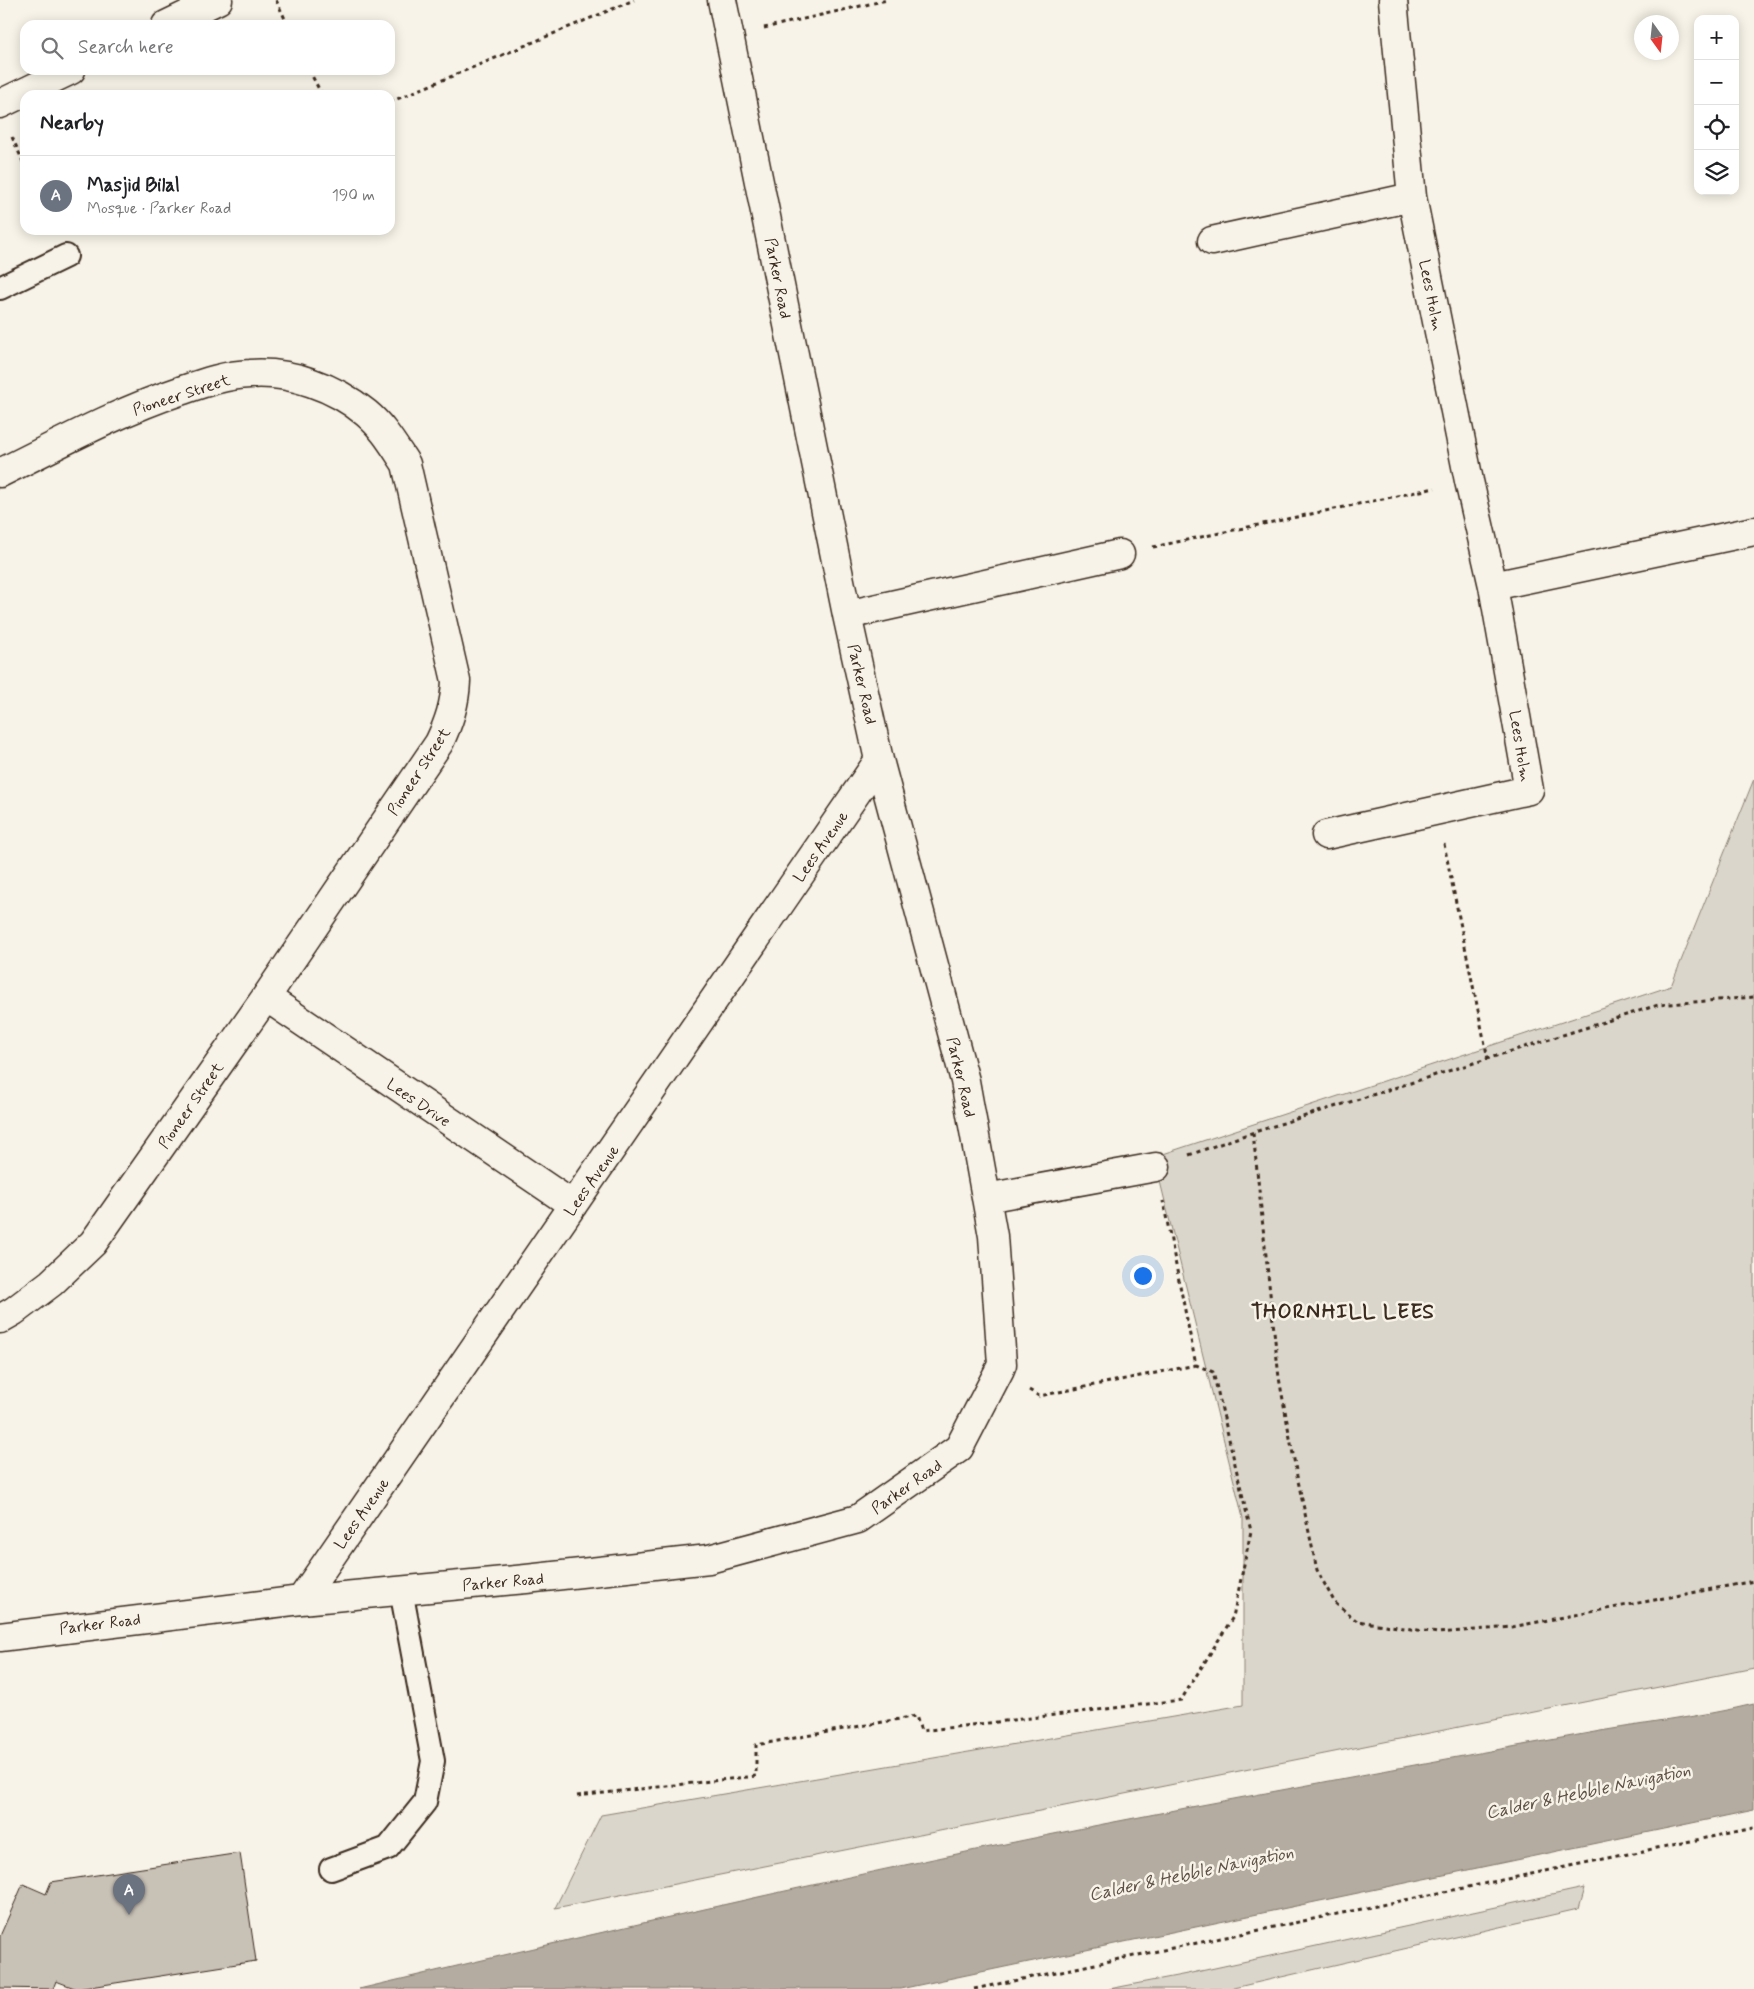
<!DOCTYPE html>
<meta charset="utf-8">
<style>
:root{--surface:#fff;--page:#f6f6f6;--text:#202124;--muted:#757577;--line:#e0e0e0;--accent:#1f6fb2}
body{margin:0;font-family:Mynerve,sans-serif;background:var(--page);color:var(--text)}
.controls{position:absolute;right:15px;top:15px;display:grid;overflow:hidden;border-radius:10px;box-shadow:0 2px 12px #0003}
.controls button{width:45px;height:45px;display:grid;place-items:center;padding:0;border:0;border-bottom:1px solid var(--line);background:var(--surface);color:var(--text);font:25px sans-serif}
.compass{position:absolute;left:1634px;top:15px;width:45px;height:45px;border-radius:50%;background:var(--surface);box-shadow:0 2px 12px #0003;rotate:165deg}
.you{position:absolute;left:1142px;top:1275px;width:18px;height:18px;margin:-12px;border:4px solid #fff;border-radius:50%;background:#1a73e8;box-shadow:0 0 0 8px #1a73e833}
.badge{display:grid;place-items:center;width:32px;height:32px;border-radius:50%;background:var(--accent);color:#fff;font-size:16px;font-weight:700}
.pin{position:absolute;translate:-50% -41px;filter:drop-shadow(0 1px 2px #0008)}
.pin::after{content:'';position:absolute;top:26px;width:18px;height:15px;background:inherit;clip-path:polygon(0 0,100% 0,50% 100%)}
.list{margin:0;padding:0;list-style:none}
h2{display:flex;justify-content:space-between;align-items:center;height:65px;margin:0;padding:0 20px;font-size:21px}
h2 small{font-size:16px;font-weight:400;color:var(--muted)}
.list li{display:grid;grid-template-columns:32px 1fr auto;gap:15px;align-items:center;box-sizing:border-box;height:80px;padding:0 20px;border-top:1px solid var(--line)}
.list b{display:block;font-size:19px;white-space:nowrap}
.list p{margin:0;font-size:16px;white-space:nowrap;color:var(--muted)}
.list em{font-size:16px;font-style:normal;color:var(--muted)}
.icon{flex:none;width:28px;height:28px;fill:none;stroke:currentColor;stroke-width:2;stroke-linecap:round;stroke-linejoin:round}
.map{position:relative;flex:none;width:1754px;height:1989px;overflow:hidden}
.search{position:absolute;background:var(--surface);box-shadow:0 2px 12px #0003;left:20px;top:20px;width:375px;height:55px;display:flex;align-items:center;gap:12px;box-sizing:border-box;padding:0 18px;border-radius:15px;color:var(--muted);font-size:19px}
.panel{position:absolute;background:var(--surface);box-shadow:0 2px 12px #0003;left:20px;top:90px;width:375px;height:145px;border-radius:15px}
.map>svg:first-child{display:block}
.green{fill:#dbd6cb;stroke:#8b8074}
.water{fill:#b4aca0;stroke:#84786c}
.building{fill:#c8c1b6;stroke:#3b2a1e}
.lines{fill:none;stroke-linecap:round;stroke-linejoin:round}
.lane-casing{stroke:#3b2a1e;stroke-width:26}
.street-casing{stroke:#3b2a1e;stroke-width:31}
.secondary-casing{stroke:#3b2a1e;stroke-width:31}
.path{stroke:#3b2a1e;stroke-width:3;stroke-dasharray:4 4;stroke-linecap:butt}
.lane{stroke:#f7f3e8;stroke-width:22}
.street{stroke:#f7f3e8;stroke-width:28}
.secondary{stroke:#f7f3e8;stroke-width:28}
.labels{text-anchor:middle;stroke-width:5;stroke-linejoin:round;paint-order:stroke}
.street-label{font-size:16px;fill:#3b2a1e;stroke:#f7f3e8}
.water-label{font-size:18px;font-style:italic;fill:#5f5145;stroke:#f7f3e8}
.district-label{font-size:21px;font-weight:bold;letter-spacing:1px;fill:#3b2a1e;stroke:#f7f3e8}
</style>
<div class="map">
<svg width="1754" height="1989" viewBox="0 0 1754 1989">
<rect width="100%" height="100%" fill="#f7f3e8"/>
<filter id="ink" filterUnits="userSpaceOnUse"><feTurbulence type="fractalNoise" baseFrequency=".02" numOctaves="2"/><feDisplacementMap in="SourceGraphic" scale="10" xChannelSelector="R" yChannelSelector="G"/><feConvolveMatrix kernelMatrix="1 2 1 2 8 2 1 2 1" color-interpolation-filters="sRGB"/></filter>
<g filter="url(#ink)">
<path class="green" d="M 1754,779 L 1754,1668 L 555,1908 L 601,1815 L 1243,1705 L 1243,1518 L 1154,1157 L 1671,986 Z
M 1584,1888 L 1578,1909 L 1229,1989 L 1109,1989 L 1187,1974 Z"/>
<path class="water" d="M 1754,1704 L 1754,1810 L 900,1989 L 359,1989 C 635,1924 912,1860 1191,1807 C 1320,1783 1449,1758 1578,1735 C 1636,1724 1696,1718 1754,1704 Z"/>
<path class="building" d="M 240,1853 L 256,1961 L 77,1989 L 56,1981 L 53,1989 L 0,1988 L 0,1936 L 23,1884 L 46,1894 L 51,1882 Z"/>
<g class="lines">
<g class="lane-casing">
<path id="lane" d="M 0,288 L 66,256
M 331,1869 L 388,1848 L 425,1802 L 433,1761 L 401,1590"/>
</g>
<g class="street-casing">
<path id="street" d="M 1393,0 L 1412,197 L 1469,481 L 1493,586 L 1754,531
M 1212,241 L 1412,197
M 0,473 C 59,444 117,412 180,391 C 203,383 225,375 250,374 C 290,371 335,387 366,413 C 383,427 394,446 406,464 L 456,681 C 455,704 449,722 439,743 L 266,997 L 93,1243 L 51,1283 L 14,1311 L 0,1319
M 847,615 L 1120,554
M 1326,835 L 1529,790 L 1493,586
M 266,997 L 573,1205
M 986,1198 L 1156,1167
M 301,1600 L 879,760
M 0,1637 L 301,1600 L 526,1579 L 709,1559 L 858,1519 L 959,1448 L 1000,1369 L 1002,1364 L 993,1236 L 965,1081 L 879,760 L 847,615 L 722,0"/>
</g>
<g class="secondary-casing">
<path id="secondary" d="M 166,25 L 218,0
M 0,104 L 71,70"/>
</g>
<path class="path" d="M 276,0 L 288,25
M 764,28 L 887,0
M 309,70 L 322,95
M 390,102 L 634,0
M 12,137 L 25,166
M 1153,547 L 1435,488
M 1444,844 L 1488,1059
M 1253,1133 L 1279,1378 L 1297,1476 L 1317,1570 L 1335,1603 L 1357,1621 L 1438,1633 L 1512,1627 L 1754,1581
M 1189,1155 L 1245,1135 L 1658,1005 L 1754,997
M 1029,1390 L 1039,1396 L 1196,1365
M 577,1796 L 756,1776 L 756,1745 L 916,1716 L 921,1731 L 1181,1700 L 1233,1617 L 1251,1531 L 1213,1372 L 1196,1365 L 1163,1201
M 974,1989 L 1754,1828"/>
<use href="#lane" class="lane"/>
<use href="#street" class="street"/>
<use href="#secondary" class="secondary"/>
</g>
</g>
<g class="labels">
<g class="street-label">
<text transform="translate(779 278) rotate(79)" y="6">Parker Road</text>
<text transform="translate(1432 295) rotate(79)" y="6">Lees Holm</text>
<text transform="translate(181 394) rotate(-18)" y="6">Pioneer Street</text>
<text transform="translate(863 684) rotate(77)" y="6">Parker Road</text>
<text transform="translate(1521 746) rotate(81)" y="6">Lees Holm</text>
<text transform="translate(418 771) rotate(-57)" y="6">Pioneer Street</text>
<text transform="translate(820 846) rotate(-55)" y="6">Lees Avenue</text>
<text transform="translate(962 1077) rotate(77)" y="6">Parker Road</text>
<text transform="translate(419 1102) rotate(34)" y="6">Lees Drive</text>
<text transform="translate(190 1105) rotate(-55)" y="6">Pioneer Street</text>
<text transform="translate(591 1180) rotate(-55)" y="6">Lees Avenue</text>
<text transform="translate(906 1486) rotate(-35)" y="6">Parker Road</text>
<text transform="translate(361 1513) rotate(-55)" y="6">Lees Avenue</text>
<text transform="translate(503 1581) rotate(-5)" y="6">Parker Road</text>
<text transform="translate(100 1623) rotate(-7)" y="6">Parker Road</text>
</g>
<g class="water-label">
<text transform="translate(1588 1791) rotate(-12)" y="6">Calder &amp; Hebble Navigation</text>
<text transform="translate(1191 1873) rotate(-12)" y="6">Calder &amp; Hebble Navigation</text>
</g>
<g class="district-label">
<text x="1343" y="1318">THORNHILL LEES</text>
</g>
</g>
</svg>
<div class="controls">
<button>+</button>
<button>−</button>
<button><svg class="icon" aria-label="locate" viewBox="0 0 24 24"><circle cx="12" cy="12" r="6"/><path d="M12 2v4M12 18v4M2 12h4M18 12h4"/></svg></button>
<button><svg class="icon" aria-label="layers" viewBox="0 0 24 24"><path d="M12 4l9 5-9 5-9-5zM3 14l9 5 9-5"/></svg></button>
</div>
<svg class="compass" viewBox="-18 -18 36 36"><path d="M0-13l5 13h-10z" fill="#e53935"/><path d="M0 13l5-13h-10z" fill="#757577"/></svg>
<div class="you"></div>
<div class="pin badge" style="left:129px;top:1915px;background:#6b7280">A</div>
<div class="search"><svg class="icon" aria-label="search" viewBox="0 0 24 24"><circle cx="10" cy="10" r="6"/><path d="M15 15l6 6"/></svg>Search here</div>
<section class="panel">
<h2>Nearby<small></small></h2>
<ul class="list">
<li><span class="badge" style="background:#6b7280">A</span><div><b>Masjid Bilal</b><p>Mosque · Parker Road</p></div><em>190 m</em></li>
</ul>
</section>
</div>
